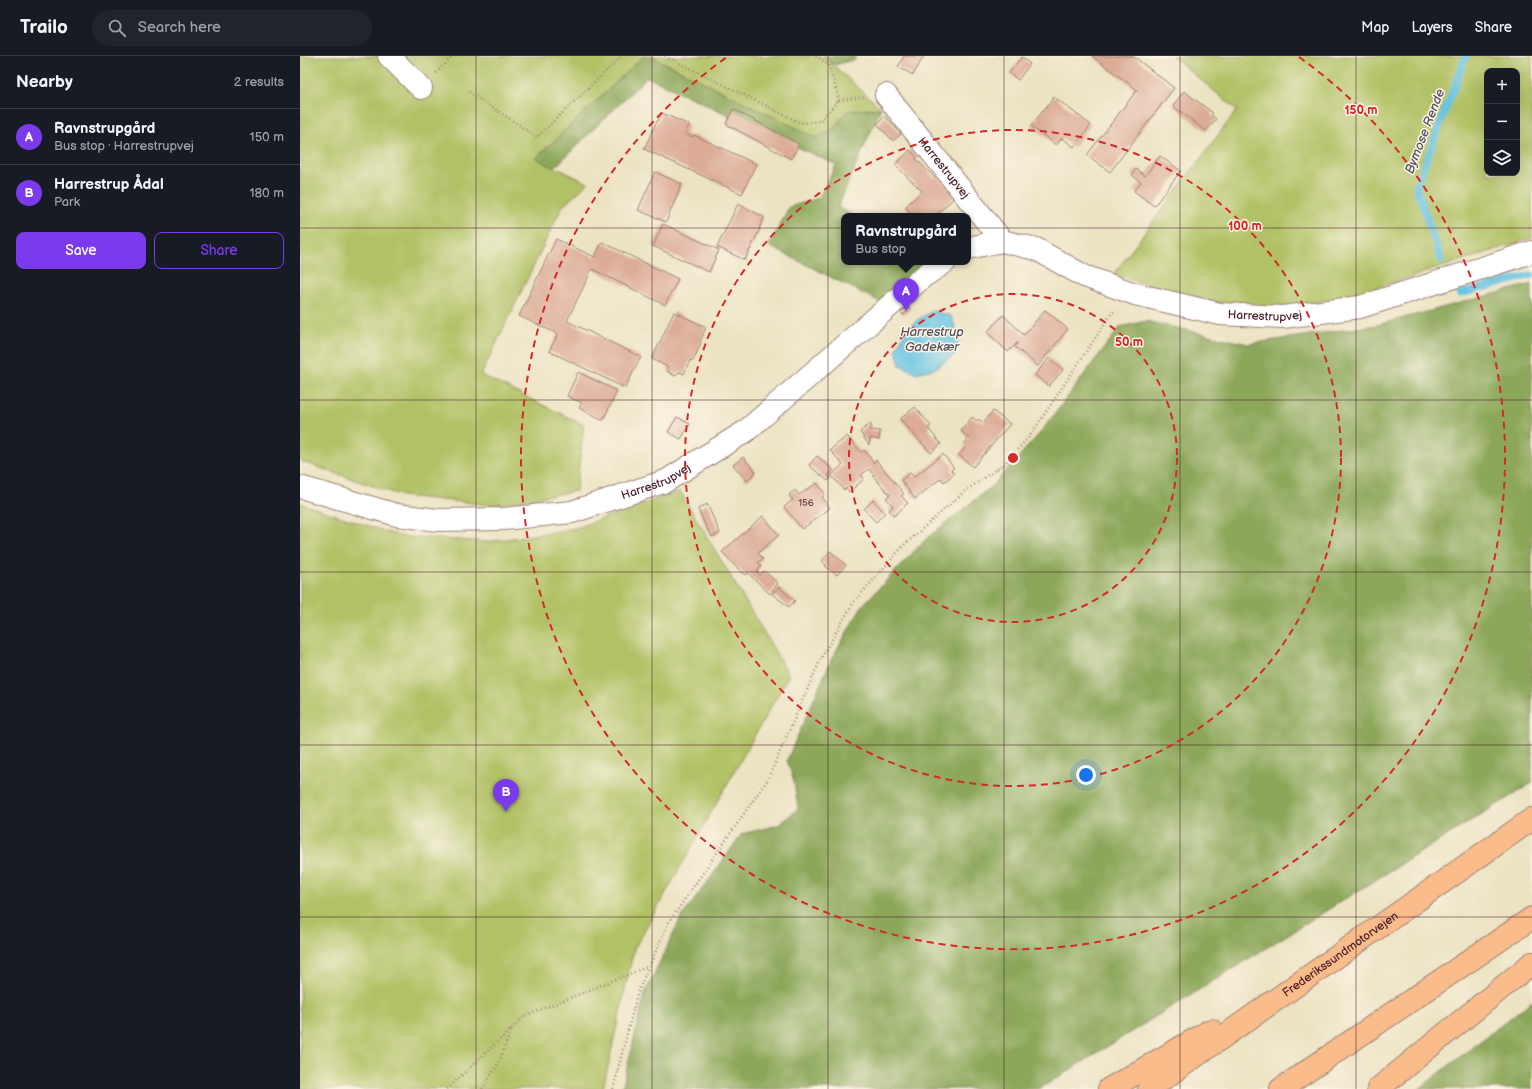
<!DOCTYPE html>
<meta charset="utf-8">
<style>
:root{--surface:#171b24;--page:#20242c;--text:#f1f3f6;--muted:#9ea1a6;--line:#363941;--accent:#7c3aed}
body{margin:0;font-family:"Balsamiq Sans",sans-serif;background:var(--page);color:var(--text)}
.controls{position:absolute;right:12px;top:12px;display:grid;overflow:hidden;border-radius:8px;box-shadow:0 4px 16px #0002}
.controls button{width:36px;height:36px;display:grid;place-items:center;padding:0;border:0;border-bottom:1px solid var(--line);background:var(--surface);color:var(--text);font:20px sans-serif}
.you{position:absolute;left:786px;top:719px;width:14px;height:14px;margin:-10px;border:3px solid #fff;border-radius:50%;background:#1a73e8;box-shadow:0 0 0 6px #1a73e833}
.badge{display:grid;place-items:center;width:26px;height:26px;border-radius:50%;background:var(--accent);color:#fff;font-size:13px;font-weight:700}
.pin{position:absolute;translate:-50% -33px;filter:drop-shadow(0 1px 2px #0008)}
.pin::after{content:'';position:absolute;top:21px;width:14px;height:12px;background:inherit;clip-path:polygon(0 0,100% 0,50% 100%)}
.popup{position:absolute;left:541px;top:157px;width:130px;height:52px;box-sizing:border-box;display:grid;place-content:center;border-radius:8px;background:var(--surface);filter:drop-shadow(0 1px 3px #0005);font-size:13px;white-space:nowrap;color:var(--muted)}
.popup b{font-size:15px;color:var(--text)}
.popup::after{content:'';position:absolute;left:50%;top:100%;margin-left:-8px;border:8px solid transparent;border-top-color:var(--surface)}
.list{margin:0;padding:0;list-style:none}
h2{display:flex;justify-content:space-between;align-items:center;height:52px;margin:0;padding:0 16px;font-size:17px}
h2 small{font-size:13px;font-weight:400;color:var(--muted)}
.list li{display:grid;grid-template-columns:26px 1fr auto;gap:12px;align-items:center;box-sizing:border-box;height:56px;padding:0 16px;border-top:1px solid var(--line)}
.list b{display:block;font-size:15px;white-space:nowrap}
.list p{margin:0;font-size:13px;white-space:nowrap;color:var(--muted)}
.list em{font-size:13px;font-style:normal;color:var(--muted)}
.actions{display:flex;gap:8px;padding:12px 16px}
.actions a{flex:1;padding:9px 0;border:1px solid var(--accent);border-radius:8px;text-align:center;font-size:14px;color:var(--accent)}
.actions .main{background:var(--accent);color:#fff}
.icon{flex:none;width:22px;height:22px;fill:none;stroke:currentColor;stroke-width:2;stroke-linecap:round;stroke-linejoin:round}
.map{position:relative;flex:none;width:1232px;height:1033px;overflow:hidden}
header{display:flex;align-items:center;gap:24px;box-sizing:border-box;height:56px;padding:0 20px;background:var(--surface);border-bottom:1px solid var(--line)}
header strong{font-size:19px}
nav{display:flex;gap:22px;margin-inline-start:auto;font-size:14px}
.search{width:280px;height:36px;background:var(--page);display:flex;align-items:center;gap:10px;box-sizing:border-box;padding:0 14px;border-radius:22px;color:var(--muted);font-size:15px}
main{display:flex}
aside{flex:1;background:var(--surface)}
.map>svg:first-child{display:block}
.green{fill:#b1c165;stroke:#7e7048;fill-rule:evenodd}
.forest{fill:#8ca75a;stroke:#6b6342}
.water{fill:#65c3e3;stroke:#587187}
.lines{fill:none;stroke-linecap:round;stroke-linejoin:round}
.stream{stroke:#65c3e3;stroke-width:7}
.building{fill:#dcac97}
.minor-casing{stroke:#9b8177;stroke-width:24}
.highway-casing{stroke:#9b8177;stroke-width:24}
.path{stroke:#9b8177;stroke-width:2.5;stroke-dasharray:1 3;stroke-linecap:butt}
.minor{stroke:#fff;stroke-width:22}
.highway{stroke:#fabc8b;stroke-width:22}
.grid{fill:none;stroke:#4a1f2b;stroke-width:1;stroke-opacity:0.55}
.ring{fill:none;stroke:#d62828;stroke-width:2;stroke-dasharray:7 5}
.labels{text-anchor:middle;stroke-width:3;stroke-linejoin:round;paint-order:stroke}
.number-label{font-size:10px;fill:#6e4246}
.street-label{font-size:12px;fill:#4a1f2b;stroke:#fcf5e5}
.water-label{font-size:13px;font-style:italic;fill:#525062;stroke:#fcf5e5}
.centre{fill:#d62828;stroke:#fcf5e5;stroke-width:2}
.ring-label{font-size:12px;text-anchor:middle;font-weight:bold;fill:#d62828;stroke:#fcf5e5;stroke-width:3;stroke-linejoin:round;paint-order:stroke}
</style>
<header>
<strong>Trailo</strong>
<div class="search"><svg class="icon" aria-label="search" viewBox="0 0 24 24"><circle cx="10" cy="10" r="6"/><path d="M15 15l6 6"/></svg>Search here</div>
<nav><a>Map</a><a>Layers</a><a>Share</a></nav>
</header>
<main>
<aside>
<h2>Nearby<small>2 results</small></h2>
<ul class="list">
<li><span class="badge">A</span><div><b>Ravnstrupgård</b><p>Bus stop · Harrestrupvej</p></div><em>150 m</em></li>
<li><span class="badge">B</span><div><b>Harrestrup Ådal</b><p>Park</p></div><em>180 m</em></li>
</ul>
<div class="actions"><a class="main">Save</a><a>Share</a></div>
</aside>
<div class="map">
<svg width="1232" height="1033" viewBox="0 0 1232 1033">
<rect width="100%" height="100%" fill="#fcf5e5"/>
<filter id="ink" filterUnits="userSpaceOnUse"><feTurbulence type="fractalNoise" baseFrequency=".025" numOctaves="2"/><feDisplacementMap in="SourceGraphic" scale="8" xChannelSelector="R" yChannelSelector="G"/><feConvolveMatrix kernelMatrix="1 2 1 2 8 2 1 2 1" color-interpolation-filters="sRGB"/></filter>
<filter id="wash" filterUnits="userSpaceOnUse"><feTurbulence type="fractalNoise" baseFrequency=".012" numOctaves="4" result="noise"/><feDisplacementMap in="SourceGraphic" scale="16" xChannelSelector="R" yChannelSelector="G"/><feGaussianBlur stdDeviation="0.9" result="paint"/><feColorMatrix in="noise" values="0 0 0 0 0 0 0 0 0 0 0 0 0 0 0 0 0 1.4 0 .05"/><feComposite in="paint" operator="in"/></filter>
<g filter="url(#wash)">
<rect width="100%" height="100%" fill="#ece3c3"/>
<path class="green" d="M 0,0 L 344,0 L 236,102 L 288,127 L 262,151 L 181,319 L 284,369 L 276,435 L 192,449 L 102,440 L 0,405 Z
M 351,0 L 523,0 L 581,52 L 547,55 L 534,72 L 516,82 Z
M 872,0 L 1232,0 L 1232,182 L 1055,239 L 985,252 L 924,249 L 813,219 L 937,54 ZM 1187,15 L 1217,15 L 1217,117 L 1187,117 Z
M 380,435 L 489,619 L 334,893 L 303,1033 L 0,1033 L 0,447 L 99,480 L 188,486 L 276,472 Z"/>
<path class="forest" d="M 344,0 L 351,0 L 516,82 L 534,72 L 547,55 L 581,52 L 538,151 L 554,160 L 544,160 L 544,206 L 631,206 L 580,246 L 469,190 L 489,151 L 519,142 L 536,109 L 347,21 L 254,112 L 236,102 Z
M 523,0 L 553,0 L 556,3 L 535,9 Z
M 1232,228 L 1232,727 L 739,1033 L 322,1033 L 345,937 L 381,862 L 442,778 L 478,769 L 498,753 L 494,726 L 487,704 L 532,602 L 562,550 L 626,483 L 692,430 L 741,376 L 820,271 L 846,265 L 948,288 L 1077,269 Z
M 1232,945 L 1232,1033 L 1119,1033 Z"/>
<path class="water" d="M 633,255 L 651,260 L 659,281 L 654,299 L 634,313 L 615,317 L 600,309 L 596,293 C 606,273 612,265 633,255 Z"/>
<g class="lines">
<path class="stream" d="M 1141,204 L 1116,131 L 1166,0
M 1160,238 L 1232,219"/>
</g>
<g id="blocks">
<path class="building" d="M 604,0 L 624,0 L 613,19 L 598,11 Z
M 792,0 L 833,0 L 874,32 L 810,116 L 787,99 L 837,34 Z
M 722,1 L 730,8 L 718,24 L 709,17 Z
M 884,35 L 913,57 L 911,59 L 916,63 L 906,75 L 873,50 Z
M 754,41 L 791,69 L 774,91 L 762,82 L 756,89 L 731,70 Z
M 433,53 L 499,88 L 491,103 L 426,68 Z
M 362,57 L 389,69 L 385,78 L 393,81 L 394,79 L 456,108 L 442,138 L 344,93 L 357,65 L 358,65 Z
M 585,60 L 601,78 L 593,85 L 577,68 Z
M 610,94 L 617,101 L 616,103 L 635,122 L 637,120 L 657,139 L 635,160 L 614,160 L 605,151 L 622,135 L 595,109 Z
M 860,100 L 881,115 L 854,150 L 834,135 L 841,126 L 832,119 L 836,113 L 845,120 Z
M 355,116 L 382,128 L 366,166 L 338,154 Z
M 438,148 L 464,161 L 459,173 L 460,173 L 445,204 L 417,191 Z
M 363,168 L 419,194 L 409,216 L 353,190 Z
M 256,183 L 295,201 L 302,186 L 378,223 L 365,249 L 292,213 L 267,265 L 341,301 L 325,332 L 249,295 L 258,278 L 219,260 Z
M 608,250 L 610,253 L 603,259 L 601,256 Z
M 745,254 L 768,273 L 738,310 L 715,291 L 718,287 L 717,287 L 708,296 L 687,276 L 703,259 L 724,279 Z
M 374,256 L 406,271 L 400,286 L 401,287 L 393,305 L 390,304 L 384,318 L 379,316 L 375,320 L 368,316 L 368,311 L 352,303 Z
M 749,302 L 763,314 L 749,330 L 735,319 Z
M 278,316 L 317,335 L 303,364 L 279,352 L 282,347 L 267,340 Z
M 615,351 L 631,370 L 628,372 L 641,388 L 631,397 L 600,363 Z
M 693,355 L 710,368 L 673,411 L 659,399 L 666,390 L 664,388 L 669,382 L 661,375 L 672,361 L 677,365 L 679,363 L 683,367 Z
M 377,361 L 390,368 L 381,383 L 368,376 Z
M 571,367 L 570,374 L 580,375 L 579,384 L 570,382 L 569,389 L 560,376 Z
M 547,380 L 561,396 L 564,394 L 574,407 L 576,404 L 604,438 L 601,440 L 608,447 L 594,460 L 589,454 L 593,450 L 586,442 L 590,439 L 573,420 L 574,419 L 569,413 L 561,419 L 564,423 L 549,436 L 546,432 L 544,434 L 531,419 L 543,409 L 530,394 Z
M 643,398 L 654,412 L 651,414 L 654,418 L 644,426 L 641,422 L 615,443 L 601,424 L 610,417 L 614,421 Z
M 517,400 L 533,414 L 528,420 L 531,422 L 528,425 L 509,409 Z
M 443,401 L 456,416 L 447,425 L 433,409 Z
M 517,427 L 525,438 L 522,441 L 530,452 L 502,473 L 484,451 L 493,444 L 489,439 L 495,434 L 499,439 Z
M 573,444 L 585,457 L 576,466 L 564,453 Z
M 407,448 L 420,477 L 412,481 L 409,474 L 408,475 L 398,453 Z
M 463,460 L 479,479 L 458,497 L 463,503 L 458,507 L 461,510 L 457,516 L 460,519 L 464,515 L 478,527 L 470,538 L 448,517 L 446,519 L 436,511 L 422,496 Z
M 530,495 L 546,509 L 537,519 L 525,510 L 526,509 L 522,505 Z
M 479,531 L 495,545 L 489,551 L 472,538 Z"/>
</g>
</g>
<g filter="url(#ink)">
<use href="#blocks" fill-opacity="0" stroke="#9b8177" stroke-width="1"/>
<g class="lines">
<g class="minor-casing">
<g id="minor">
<path d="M 89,0 L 121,32"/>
<path id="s1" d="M 586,39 L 702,185"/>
<path id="s2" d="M 668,192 L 702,185 L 736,193 L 784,220 L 835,238 L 920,258 L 983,261 L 1060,251 L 1232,196"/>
<path id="s3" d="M 0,431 L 97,459 L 138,464 L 203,463 L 272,456 L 366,425 L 446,375 L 624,220 L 645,206"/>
</g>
</g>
<g class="highway-casing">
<g id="highway">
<path d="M 809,1033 L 911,974"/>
<path id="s4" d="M 849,1033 L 1232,763"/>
<path d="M 981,1033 L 1232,862"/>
<path d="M 1078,1033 L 1232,907"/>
</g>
</g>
<path class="path" d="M 365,0 L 501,67 L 520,65 L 539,44
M 516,0 L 529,9 L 539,44 L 565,41
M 136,17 L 153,0
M 169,36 L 237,81 L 322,0
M 147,1033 L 225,960 L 349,910
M 182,1033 L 197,1010 L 212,972
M 313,1033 L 338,935 L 369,866 L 468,723 L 521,602 L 553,547 L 604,489 L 664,436 L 704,408 L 730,380 L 811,258 L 816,254"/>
<use href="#minor" class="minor"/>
<use href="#highway" class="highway"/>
</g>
</g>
<path class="grid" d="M 176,0 L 176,1033M 352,0 L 352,1033M 528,0 L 528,1033M 704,0 L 704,1033M 880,0 L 880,1033M 1056,0 L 1056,1033M 0,172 L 1232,172M 0,344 L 1232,344M 0,516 L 1232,516M 0,689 L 1232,689M 0,861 L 1232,861"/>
<g class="ring">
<circle cx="713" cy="402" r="164"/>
<circle cx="713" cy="402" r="328"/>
<path d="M999 1A492 492 0 1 1 427 1"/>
</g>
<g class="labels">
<g class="number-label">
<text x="506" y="450">156</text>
</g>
<g class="street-label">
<text dy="4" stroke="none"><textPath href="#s1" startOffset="93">Harrestrupvej</textPath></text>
<text dy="4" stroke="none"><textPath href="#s2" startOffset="311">Harrestrupvej</textPath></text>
<text dy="4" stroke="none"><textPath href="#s3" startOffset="366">Harrestrupvej</textPath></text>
<text dy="4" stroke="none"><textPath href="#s4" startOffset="234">Frederikssundmotorvejen</textPath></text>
</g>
<g class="water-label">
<text transform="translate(1124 75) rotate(-69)" y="5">Bymose Rende</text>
<text x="632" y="280">Harrestrup<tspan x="632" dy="15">Gadekær</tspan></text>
</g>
</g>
<circle cx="713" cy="402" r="6" class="centre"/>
<g class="ring-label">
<text x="1061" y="58">150 m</text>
<text x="945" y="174">100 m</text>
<text x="829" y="290">50 m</text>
</g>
</svg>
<div class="controls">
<button>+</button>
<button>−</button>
<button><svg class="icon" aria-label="layers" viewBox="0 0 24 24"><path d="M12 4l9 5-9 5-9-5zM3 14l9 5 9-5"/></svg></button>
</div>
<div class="you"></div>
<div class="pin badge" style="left:606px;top:255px">A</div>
<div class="popup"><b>Ravnstrupgård</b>Bus stop</div>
<div class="pin badge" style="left:206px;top:756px">B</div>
</div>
</main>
